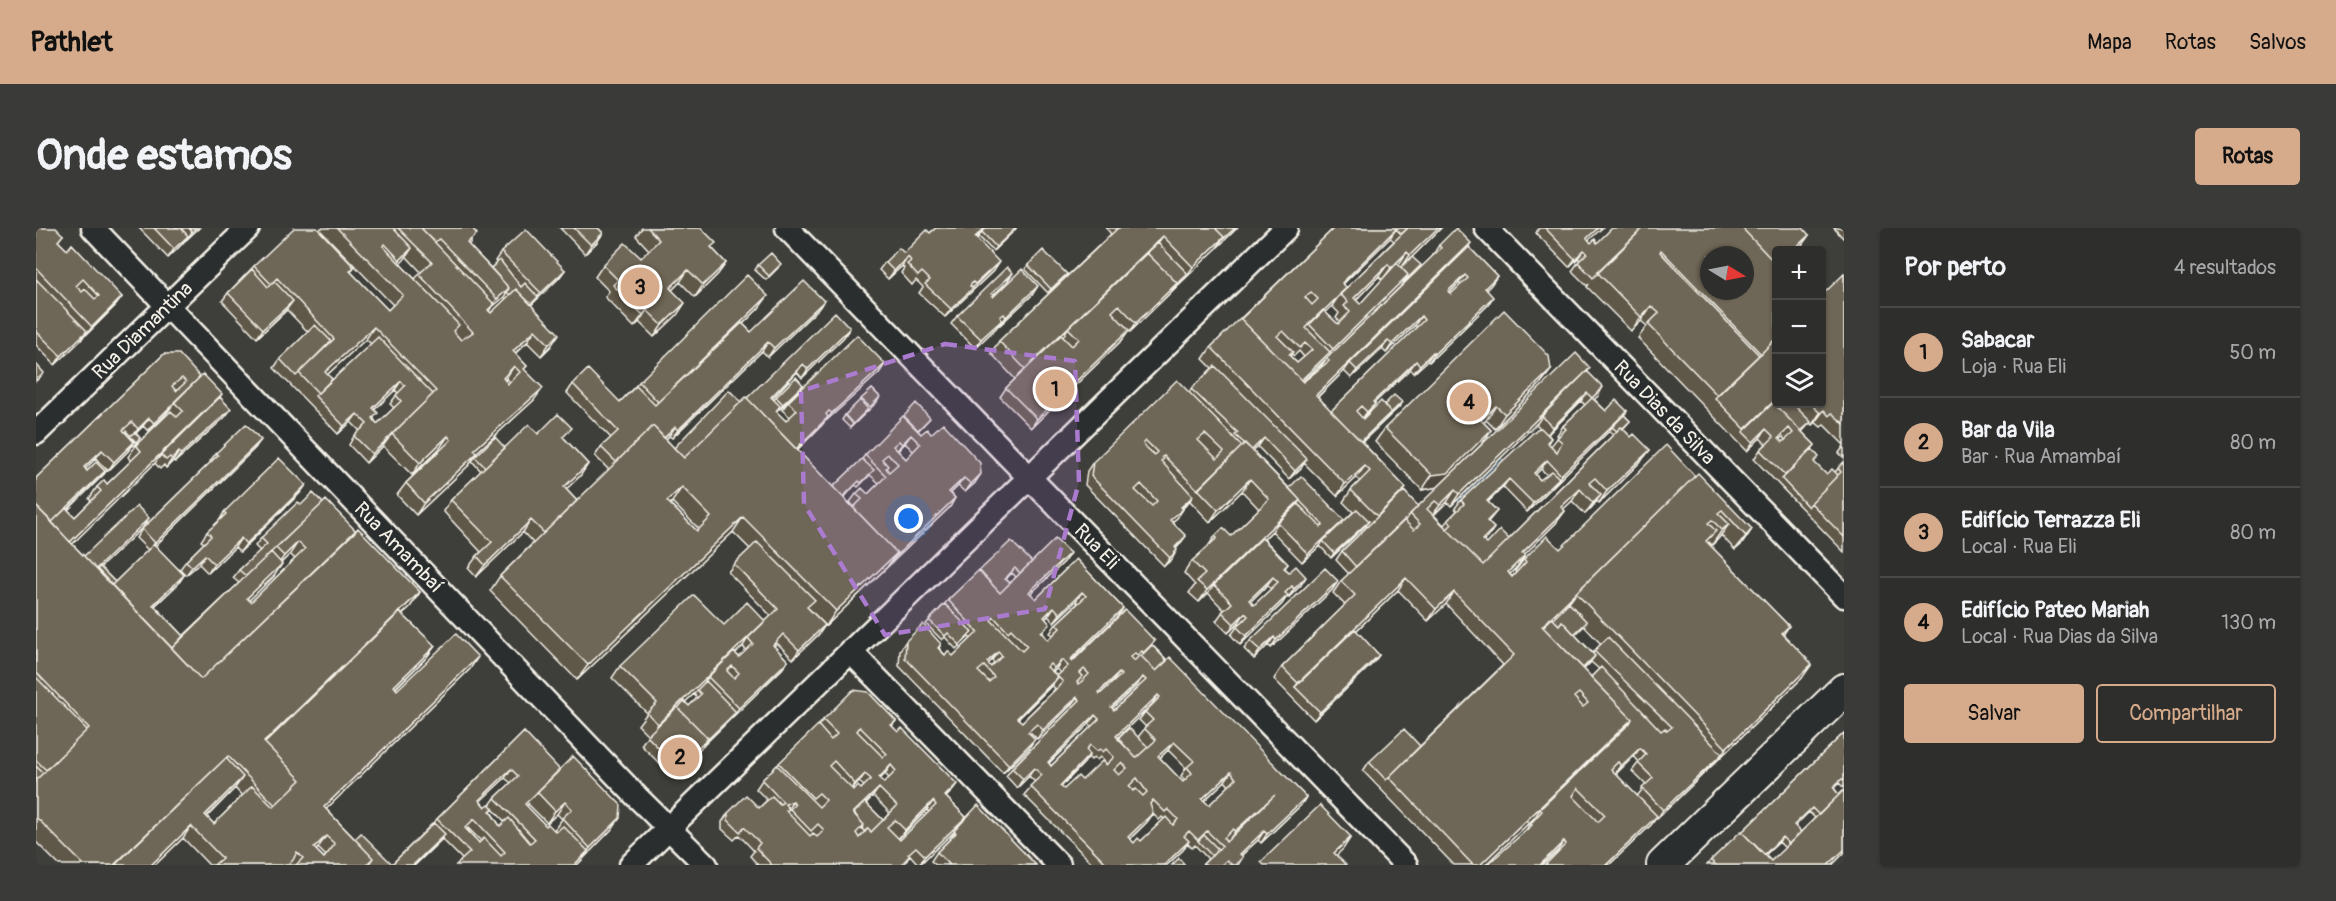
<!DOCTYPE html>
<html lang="pt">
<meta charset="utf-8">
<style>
:root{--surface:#2e2e2c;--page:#3a3a38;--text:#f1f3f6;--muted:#a7a8a9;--line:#494a48;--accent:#d6ab8b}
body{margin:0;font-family:Pangolin,sans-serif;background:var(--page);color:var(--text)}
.controls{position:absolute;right:18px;top:18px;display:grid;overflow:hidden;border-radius:6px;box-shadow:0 2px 4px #0004}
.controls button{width:54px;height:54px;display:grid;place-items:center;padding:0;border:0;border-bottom:2px solid var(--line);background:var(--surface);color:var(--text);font:30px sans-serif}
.compass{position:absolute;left:1664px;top:18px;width:54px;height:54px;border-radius:50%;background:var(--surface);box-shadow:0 2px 4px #0004;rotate:100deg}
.you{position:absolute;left:873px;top:291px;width:21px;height:21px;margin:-15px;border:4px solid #fff;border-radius:50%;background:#1a73e8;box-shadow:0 0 0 9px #1a73e833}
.badge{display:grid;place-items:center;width:39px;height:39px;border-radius:50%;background:var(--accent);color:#111;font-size:20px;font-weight:700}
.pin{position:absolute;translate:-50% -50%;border:3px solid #fff;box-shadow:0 2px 6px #0006}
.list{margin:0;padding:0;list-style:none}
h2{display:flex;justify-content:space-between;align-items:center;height:78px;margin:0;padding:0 24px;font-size:26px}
h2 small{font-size:20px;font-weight:400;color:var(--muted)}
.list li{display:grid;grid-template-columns:39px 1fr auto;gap:18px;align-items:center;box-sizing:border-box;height:90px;padding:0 24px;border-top:2px solid var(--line)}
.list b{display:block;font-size:22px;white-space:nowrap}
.list p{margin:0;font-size:20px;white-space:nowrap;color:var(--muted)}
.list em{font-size:20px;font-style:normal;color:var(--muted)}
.actions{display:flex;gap:12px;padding:18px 24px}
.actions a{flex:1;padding:14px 0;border:2px solid var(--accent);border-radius:6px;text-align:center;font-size:21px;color:var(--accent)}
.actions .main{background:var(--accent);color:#111}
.icon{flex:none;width:33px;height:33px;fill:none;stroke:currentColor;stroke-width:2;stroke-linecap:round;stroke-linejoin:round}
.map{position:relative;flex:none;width:1808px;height:637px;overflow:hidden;border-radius:6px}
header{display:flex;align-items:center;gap:36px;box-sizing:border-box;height:84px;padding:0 30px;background:var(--accent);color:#111}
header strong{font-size:28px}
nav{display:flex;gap:33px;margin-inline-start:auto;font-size:21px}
.intro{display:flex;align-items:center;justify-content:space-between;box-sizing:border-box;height:144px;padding:0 36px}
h1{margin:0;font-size:42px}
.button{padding:15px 27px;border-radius:6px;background:var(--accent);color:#111;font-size:21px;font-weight:700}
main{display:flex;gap:36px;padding:0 36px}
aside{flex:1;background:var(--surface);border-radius:6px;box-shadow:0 2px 4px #0004}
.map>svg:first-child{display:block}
.water{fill:#4f6272;stroke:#919ba1;stroke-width:1.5}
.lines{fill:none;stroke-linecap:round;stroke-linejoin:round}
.street-casing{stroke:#f4f1e8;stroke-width:27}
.secondary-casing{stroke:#f4f1e8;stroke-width:36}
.street{stroke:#2a2d2e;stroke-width:22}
.secondary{stroke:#2a2d2e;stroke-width:32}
.wall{fill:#5f584a;stroke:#f4f1e8;stroke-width:1.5;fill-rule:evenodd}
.shaded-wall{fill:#4d473c;stroke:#f4f1e8;stroke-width:1.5}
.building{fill:#6e6656;stroke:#f4f1e8;stroke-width:1.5;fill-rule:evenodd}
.marked{fill:#ab7bcf;fill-opacity:0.2;stroke:#ab7bcf;stroke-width:4.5;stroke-dasharray:12 8;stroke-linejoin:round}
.labels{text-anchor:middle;stroke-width:6;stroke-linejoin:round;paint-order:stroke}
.street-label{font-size:20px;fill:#f4f1e8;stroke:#2a2d2e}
</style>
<header>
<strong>Pathlet</strong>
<nav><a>Mapa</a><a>Rotas</a><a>Salvos</a></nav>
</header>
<div class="intro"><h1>Onde estamos</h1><a class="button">Rotas</a></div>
<main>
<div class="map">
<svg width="1808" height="637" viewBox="0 0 1808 637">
<rect width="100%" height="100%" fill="#3e3e3a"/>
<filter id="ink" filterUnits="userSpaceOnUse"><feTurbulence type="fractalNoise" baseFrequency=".0167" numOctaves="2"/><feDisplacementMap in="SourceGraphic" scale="12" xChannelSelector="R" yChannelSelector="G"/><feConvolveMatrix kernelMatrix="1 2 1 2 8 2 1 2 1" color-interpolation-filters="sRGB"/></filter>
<g filter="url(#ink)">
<path class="water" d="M 1458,221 L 1474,241 L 1431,282 L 1421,272 Z"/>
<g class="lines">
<g class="street-casing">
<path id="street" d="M 57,0 L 601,569 L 670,637
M 751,0 L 1370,637
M 1450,0 L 1808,368
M 0,205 L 212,0
M 814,423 L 1023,637
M 595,637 L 1250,0"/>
</g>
<g class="secondary-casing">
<path id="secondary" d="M 1627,637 L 1808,462"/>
</g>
<use href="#street" class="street"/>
<use href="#secondary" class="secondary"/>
</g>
<path class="wall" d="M 0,0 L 27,7 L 22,13 L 31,22 L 86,69 L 80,77 L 50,107 L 49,106 L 45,112 L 19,137 L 0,117 Z
M 103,0 L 163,0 L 150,12 L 150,11 L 146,16 L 132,30 Z
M 285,0 L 436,0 L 435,14 L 432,17 L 455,40 L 461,34 L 459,33 L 465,24 L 529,42 L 523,50 L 495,77 L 515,118 L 505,128 L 491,114 L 479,126 L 491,138 L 488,141 L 498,172 L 440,225 L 433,237 L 380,287 L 361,267 L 370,255 L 404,221 L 404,220 L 376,247 L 347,218 L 330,235 L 313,217 L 318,208 L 324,203 L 315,194 L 302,206 L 238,140 L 244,131 L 272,104 L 251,82 L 221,110 L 186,73 L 192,65 L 218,38 L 318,39 L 315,44 L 352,82 L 357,77 L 284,2 ZM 370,28 L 385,44 L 379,51 L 364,36 ZM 468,69 L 470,71 L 455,85 L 453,83 L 455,80 ZM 330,111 L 335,116 L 293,155 L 296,151 L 291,147 ZM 470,150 L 474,154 L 472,156 L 469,152 ZM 359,162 L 362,165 L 354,176 L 358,180 L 341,196 L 338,191 L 338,182 Z
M 524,0 L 562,0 L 567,5 L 561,14 L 549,26 Z
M 606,0 L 665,0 L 676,20 L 690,35 L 682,46 L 659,69 L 644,54 L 636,62 L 641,87 L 618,109 L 603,94 L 598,99 L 569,69 L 573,63 L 559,49 L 567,37 L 605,30 L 613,22 L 600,8 Z
M 900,0 L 980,0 L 957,23 L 943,9 L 944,7 L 941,11 L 957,43 L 909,89 L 883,65 L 887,59 L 880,52 L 876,57 L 865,45 L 868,40 L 866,38 L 852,51 L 843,42 L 849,34 L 868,25 Z
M 1070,0 L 1201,0 L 1094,104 L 1093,103 L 1087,111 L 995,200 L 964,169 L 970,160 L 979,151 L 955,125 L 963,113 L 1075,6 Z
M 1298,0 L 1405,0 L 1376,29 L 1382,42 L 1267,154 L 1283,141 L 1291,130 L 1395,30 L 1403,17 L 1433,19 L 1461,48 L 1451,61 L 1452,77 L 1393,134 L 1391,133 L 1378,145 L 1374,141 L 1338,175 L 1339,176 L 1333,184 L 1327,190 L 1348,177 L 1363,179 L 1326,214 L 1370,260 L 1368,263 L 1382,278 L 1551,143 L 1562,168 L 1558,171 L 1570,183 L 1591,183 L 1588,187 L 1594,193 L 1587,201 L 1595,209 L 1614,222 L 1605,233 L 1563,275 L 1561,273 L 1556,279 L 1549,286 L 1536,273 L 1527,281 L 1529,283 L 1520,295 L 1488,326 L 1489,327 L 1481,339 L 1474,346 L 1476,349 L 1480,344 L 1479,343 L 1488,331 L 1524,321 L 1659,248 L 1716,301 L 1706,316 L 1699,322 L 1685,307 L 1676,317 L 1673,314 L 1672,315 L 1753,398 L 1747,407 L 1766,450 L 1621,591 L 1620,590 L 1615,597 L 1573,637 L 1509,637 L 1523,623 L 1489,603 L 1495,595 L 1499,591 L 1498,590 L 1499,589 L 1449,637 L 1418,637 L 1327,543 L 1333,534 L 1384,518 L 1467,437 L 1410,376 L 1392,393 L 1362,362 L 1320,403 L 1343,427 L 1337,435 L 1278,492 L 1238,451 L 1246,439 L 1309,377 L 1297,365 L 1305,353 L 1313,346 L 1300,332 L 1306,323 L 1331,299 L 1330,297 L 1295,330 L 1284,318 L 1266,334 L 1236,303 L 1228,311 L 1252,336 L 1249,340 L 1265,357 L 1252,370 L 1251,368 L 1246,376 L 1204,417 L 1195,407 L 1204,395 L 1203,394 L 1192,405 L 1180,393 L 1188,382 L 1172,365 L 1163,374 L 1153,365 L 1159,357 L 1148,345 L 1156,333 L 1171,320 L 1179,308 L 1195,308 L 1223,281 L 1206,263 L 1174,294 L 1154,273 L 1155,270 L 1147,280 L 1147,281 L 1141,290 L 1136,294 L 1144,316 L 1140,321 L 1136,331 L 1128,338 L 1049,257 L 1051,243 L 1057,234 L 1153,164 L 1176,140 L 1167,131 L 1175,119 ZM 1354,10 L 1358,13 L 1311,60 L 1307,56 ZM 1343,48 L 1346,52 L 1324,76 L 1320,72 ZM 1423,55 L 1425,57 L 1415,66 L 1414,64 ZM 1296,78 L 1303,85 L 1300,90 L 1304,94 L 1302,96 L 1289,84 ZM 1379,97 L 1381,99 L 1295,183 L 1282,169 L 1309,142 L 1308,143 L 1315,150 L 1346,121 L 1350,125 ZM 1263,123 L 1268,129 L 1261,135 L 1254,128 L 1256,126 L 1258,128 ZM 1545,173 L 1549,177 L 1527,198 L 1521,207 L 1523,208 L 1515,218 L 1512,215 L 1515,210 L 1512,206 ZM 1502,194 L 1500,196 L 1504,200 L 1425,272 L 1419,280 L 1421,283 L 1412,292 L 1408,297 L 1398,287 L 1411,274 L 1415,278 ZM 1574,202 L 1573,203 L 1577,207 L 1473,311 L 1451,316 L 1448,313 L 1458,300 L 1452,294 L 1461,283 L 1452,274 L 1467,259 L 1491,284 ZM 1222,219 L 1253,251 L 1265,240 L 1268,235 L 1301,268 L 1320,250 L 1324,253 L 1315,262 L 1307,274 L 1317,284 L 1305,296 L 1308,292 L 1253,260 L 1217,223 ZM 1505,241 L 1511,247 L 1504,252 L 1499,246 ZM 1231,357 L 1235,361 L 1218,377 L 1214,374 ZM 1548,398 L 1565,416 L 1557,425 L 1539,407 ZM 1555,434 L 1563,441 L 1555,449 L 1548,441 ZM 1598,528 L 1603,534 L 1596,543 L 1610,557 L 1601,568 L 1580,546 Z
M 1503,0 L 1566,0 L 1552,12 L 1555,15 L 1773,7 L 1765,18 L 1740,22 L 1740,176 L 1785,176 L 1808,46 L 1808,217 L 1788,197 L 1785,199 L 1779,194 L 1776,197 L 1774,195 L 1766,204 L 1779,217 L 1776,221 L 1778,235 L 1790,246 L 1799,244 L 1808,234 L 1808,324 L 1718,231 L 1724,222 L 1730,216 L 1724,210 L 1711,223 L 1602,110 L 1611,98 L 1605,93 L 1595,103 L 1551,59 L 1553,56 L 1551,58 L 1536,43 L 1544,32 L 1542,30 L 1533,39 L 1500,5 ZM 1747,209 L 1749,212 L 1747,214 L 1744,211 Z
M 1798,0 L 1808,0 L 1808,11 Z
M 722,37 L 742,40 L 730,52 L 719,42 Z
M 992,37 L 1031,46 L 1028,51 L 1012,65 L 989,41 Z
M 971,54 L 956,68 L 957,69 L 996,67 L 964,97 L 963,96 L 960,100 L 939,120 L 915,96 L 921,88 Z
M 788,73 L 782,81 L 732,129 L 726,123 L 636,210 L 633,208 L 630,211 L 638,220 L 711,170 L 808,109 L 766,150 L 761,144 L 736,170 L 738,172 L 740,169 L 767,157 L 764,161 L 744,181 L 743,180 L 740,184 L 750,193 L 754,189 L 746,182 L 752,174 L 849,136 L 843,145 L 789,193 L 786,197 L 761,222 L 797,259 L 826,231 L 829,227 L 894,190 L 882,203 L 939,255 L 929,264 L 922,258 L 915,265 L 919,270 L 914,279 L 790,398 L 772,380 L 789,397 L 783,406 L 757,431 L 741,415 L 738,418 L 752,433 L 746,441 L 641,542 L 630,542 L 605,517 L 612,507 L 602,497 L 611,485 L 576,450 L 584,438 L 688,397 L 729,393 L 726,397 L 735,388 L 692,344 L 698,336 L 714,321 L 697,304 L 541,452 L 454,363 L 464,348 L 497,315 L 487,304 L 440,349 L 432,340 L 441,328 L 445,324 L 407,283 L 415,272 L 445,243 L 436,233 L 439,229 L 469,220 L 502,206 L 529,211 L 552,236 L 544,248 L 530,261 L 541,273 L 573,242 L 559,228 L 565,219 L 575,210 L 531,165 L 537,156 L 584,174 L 603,154 L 723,80 L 707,96 L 715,104 ZM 869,215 L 878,224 L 870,231 L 862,223 ZM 834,247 L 843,255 L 832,266 L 820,266 L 814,274 L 818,279 L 808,270 L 819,257 L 822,259 ZM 636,274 L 663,301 L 661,303 L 634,276 ZM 707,418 L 710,423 L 703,429 L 699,425 ZM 659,465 L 658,466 L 661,470 L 653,478 L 649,474 Z
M 128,126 L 164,149 L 195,181 L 189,189 L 139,234 L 137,233 L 130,240 L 128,237 L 124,241 L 119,235 L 36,316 L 48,328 L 107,299 L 64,339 L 79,354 L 112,322 L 100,310 L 106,301 L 175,234 L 174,233 L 180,225 L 219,220 L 119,318 L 148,347 L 142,356 L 119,378 L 147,408 L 203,355 L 197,350 L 203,342 L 224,323 L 219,318 L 225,310 L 265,277 L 287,275 L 320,303 L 384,364 L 374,379 L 366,386 L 399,418 L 390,430 L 360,460 L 361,462 L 434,441 L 290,581 L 319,611 L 356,636 L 488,504 L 576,601 L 541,637 L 426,631 L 406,611 L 379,637 L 173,637 L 147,610 L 119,637 L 23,637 L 0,614 L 0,250 ZM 130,186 L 131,187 L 100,217 L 92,229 L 95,233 L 71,256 L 61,259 L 53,271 L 55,273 L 39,289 L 32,282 L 68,246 L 71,242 L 66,237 L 72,243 L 92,223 L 96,218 L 97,218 L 101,214 L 104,210 L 100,205 L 107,198 L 112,203 ZM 90,203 L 95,208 L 93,209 L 89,204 ZM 60,230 L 62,233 L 51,243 L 49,241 ZM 254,326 L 259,331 L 215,374 L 213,372 L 238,348 L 245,335 ZM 469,550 L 475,555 L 459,570 L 454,577 L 449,579 L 444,573 ZM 199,560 L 206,568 L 178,596 L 171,589 ZM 493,575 L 492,576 L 511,595 L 521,586 L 526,591 L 518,602 L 510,598 L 490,578 ZM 457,581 L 469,594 L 464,598 L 455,584 ZM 432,600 L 445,613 L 443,615 L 431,601 ZM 282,620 L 290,628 L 288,630 L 280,622 Z
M 1515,142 L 1504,156 L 1459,201 L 1450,192 L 1448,195 L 1455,202 L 1445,217 L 1402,259 L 1386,262 L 1339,214 L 1349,200 Z
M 836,161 L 844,169 L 841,174 L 814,200 L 806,192 L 809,187 Z
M 1808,218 L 1808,230 L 1803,225 Z
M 270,257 L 264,265 L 204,324 L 199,319 L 172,345 L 163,336 L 150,347 L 144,341 L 150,333 L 168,315 L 165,313 L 171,304 L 183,293 L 188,284 Z
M 1040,331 L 1087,380 L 1081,389 L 1036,433 L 1116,417 L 1270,569 L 1265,577 L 1225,615 L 1222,612 L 1206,627 L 1207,629 L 1202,637 L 1166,637 L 1172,631 L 1159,617 L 1156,620 L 1151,615 L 1147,622 L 1131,637 L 1058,637 L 988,567 L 999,554 L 993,548 L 981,560 L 970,548 L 976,540 L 1037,479 L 1035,477 L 1001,511 L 995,505 L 993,506 L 993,520 L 967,545 L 863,438 L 864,422 L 870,413 L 905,416 L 903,420 L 909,427 L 917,428 L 935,411 L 933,409 L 920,421 L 909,409 L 906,412 L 890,396 L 912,372 L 943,343 L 996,334 L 1028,334 L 994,366 L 1000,371 ZM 976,345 L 980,349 L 974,355 L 970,351 ZM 1040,373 L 1042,375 L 1020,396 L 1014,405 L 1017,407 L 1012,412 L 1007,405 L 1009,391 L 1012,388 L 1018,394 ZM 956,432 L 958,435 L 955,439 L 952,436 ZM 1020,441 L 1025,445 L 1021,448 L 1017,444 ZM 1016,457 L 1019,461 L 986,494 L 982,491 ZM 1101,457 L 1102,459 L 1078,482 L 1076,480 ZM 1116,476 L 1117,476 L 1109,484 L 1103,492 L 1110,499 L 1102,509 L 1082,511 L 1081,510 ZM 1053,496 L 1056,498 L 1015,538 L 1013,535 ZM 1132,522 L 1150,540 L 1145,548 L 1149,552 L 1147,554 L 1124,530 ZM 1052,529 L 1055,532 L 1058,529 L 1061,532 L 1064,529 L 1071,536 L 1046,552 L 1028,561 L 1025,559 L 1048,535 ZM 1189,553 L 1193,558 L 1173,577 L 1168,573 ZM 1117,586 L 1123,592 L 1126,589 L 1128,591 L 1105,613 L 1098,615 L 1094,611 L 1111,594 Z
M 1302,353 L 1296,362 L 1235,420 L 1232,417 L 1218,431 L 1208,421 L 1214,413 Z
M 787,492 L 860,493 L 856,498 L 915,564 L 910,569 L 930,589 L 925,596 L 1000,637 L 900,637 L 895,633 L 901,624 L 913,612 L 922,599 L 883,637 L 874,627 L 868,637 L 722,637 L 714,628 L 718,623 L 703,607 L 698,612 L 686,601 L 686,594 L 692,585 L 723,580 L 731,572 L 720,561 L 726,552 L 782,498 ZM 849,546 L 853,550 L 848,555 L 844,551 ZM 823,554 L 828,558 L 825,561 L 818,563 L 816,561 ZM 837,568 L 854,585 L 847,592 L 830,575 ZM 891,582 L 893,584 L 864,612 L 863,610 Z
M 1808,505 L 1808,560 L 1803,555 L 1798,560 L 1803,567 L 1808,562 L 1808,625 L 1796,637 L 1671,637 L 1675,632 L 1706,604 ZM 1773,584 L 1779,590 L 1765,604 L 1759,598 ZM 1743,614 L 1749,620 L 1735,633 L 1729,627 Z"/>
<path class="shaded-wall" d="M 160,0 L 163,0 L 150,12 L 156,4 Z
M 949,0 L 952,0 L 946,4 L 933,18 L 939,9 Z
M 980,0 L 979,2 L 957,23 L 960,19 Z
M 1199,0 L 1201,0 L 1180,21 L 1186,12 Z
M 1402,0 L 1405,0 L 1366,39 L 1374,27 Z
M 1562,0 L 1566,0 L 1545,19 L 1551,10 Z
M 1360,1 L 1354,10 L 1300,63 L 1306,55 Z
M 567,5 L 561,14 L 549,26 L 555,17 Z
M 1773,7 L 1765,18 L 1761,22 L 1757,22 Z
M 152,8 L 146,16 L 132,30 L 138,21 Z
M 1127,8 L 1119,19 L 1032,100 L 1027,109 L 981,153 L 989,141 Z
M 1188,9 L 1180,21 L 1135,64 L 1138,59 L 1152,46 L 1157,39 Z
M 1435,15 L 1427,27 L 1314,135 L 1309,142 L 1275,175 L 1280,167 Z
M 376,20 L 368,32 L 356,43 L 364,32 Z
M 1548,22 L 1542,30 L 1533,39 L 1539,31 Z
M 1371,24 L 1363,36 L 1346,52 L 1355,40 Z
M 872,29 L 866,38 L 852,51 L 858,43 Z
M 963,34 L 957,43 L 909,89 L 915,81 Z
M 690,35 L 682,46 L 659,69 L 667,57 Z
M 1352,36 L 1343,48 L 1310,82 L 1318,70 Z
M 1385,37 L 1382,42 L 1367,56 L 1370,52 Z
M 529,42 L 523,50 L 485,87 L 505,65 Z
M 652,42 L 644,54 L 626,72 L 634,60 Z
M 977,45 L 971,54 L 949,75 L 955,66 Z
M 1031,46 L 1028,51 L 1012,65 L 1015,61 Z
M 1372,47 L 1364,59 L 1257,163 L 1263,155 L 1297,121 Z
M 1429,47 L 1423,55 L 1407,71 L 1412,63 Z
M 1461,48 L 1455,57 L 1443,69 L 1449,60 Z
M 1141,55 L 1135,64 L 1094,104 L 1100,95 Z
M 1002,58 L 996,67 L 964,97 L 970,89 Z
M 473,60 L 468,69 L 455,80 L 461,71 Z
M 732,68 L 723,80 L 614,186 L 622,174 Z
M 86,69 L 80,77 L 50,107 L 56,99 Z
M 1302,69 L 1296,78 L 1275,98 L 1273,97 Z
M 1457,69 L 1452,77 L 1393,134 L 1398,126 Z
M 257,73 L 251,81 L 221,110 L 227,101 Z
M 788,73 L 782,81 L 732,129 L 738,120 Z
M 649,75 L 641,87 L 618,109 L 626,97 Z
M 1615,78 L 1605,93 L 1595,103 L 1605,89 Z
M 611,82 L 603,94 L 598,99 L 607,87 Z
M 1385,88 L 1379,97 L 1350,125 L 1356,116 Z
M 966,92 L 960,100 L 939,120 L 945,111 Z
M 338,99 L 330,111 L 281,156 L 289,144 Z
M 814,100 L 808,109 L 766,150 L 772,141 Z
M 499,102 L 491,114 L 468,135 L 477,123 Z
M 1093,102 L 1087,111 L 995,200 L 1001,191 Z
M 51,103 L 45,112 L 19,137 L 25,128 Z
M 523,106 L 515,118 L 505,128 L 513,116 Z
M 1352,113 L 1346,121 L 1315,150 L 1321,142 Z
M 732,114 L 726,123 L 636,210 L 642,202 Z
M 1397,124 L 1391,133 L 1378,145 L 1384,137 Z
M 1380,133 L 1374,141 L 1331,182 L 1337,174 Z
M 767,136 L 761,144 L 729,178 L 735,169 Z
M 849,136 L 843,145 L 790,193 L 796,185 Z
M 478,138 L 470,150 L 458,162 L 467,150 Z
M 1554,140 L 1546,151 L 1506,188 L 1502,194 L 1415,278 L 1423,266 Z
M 1515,142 L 1504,156 L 1459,201 L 1469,186 Z
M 365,153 L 359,162 L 331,189 L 337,180 Z
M 767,157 L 764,161 L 744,181 L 747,176 Z
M 1567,159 L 1562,168 L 1550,179 L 1556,170 Z
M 507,160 L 498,172 L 430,234 L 438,222 Z
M 1551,165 L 1545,173 L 1511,207 L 1517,199 Z
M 186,166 L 178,177 L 125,227 L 119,235 L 24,328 L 32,316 Z
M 1366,174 L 1363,179 L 1349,192 L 1352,188 Z
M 1339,176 L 1333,184 L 1325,192 L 1331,184 Z
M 136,178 L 130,186 L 112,203 L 118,195 Z
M 1460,178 L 1450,192 L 1435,207 L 1445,192 Z
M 195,181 L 189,189 L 139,234 L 145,226 Z
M 832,181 L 829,185 L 814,200 L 817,196 Z
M 1788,182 L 1779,194 L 1776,197 L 1784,185 Z
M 1591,183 L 1585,191 L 1576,199 L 1574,202 L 1519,256 L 1525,247 Z
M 1355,184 L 1349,192 L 1316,224 L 1322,216 Z
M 321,186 L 315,194 L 302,206 L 308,198 Z
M 792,189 L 786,197 L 749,234 L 755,226 Z
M 113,190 L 107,198 L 96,209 L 102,201 Z
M 639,199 L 633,208 L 617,224 L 623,215 Z
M 1730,201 L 1724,210 L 1711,223 L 1717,214 Z
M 1455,202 L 1445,217 L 1402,259 L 1386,262 L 1396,247 Z
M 875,207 L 869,215 L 860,224 L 866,216 Z
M 412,208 L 404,220 L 376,247 L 384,235 Z
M 353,210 L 347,218 L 330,235 L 336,226 Z
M 1228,210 L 1222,219 L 1209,231 L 1215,223 Z
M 225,212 L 219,220 L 114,323 L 119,315 Z
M 98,214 L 92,223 L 72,243 L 78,234 Z
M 66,222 L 60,230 L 42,248 L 48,239 Z
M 1614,222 L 1605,233 L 1563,275 L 1571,263 Z
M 143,224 L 137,233 L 130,240 L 136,231 Z
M 441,225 L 433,237 L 380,287 L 388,275 Z
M 1271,231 L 1265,240 L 1253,251 L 1259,243 Z
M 1511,232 L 1505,241 L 1492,254 L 1498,245 Z
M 552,236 L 544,248 L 520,271 L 528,259 Z
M 1329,238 L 1320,250 L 1301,268 L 1309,256 Z
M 71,242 L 68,246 L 15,298 L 14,296 L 69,243 Z
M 945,246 L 939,255 L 929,264 L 935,256 Z
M 928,250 L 922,258 L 907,273 L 913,264 Z
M 1523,250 L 1517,258 L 1491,284 L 1497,275 Z
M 1214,251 L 1206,263 L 1174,294 L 1182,282 Z
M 1473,251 L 1467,259 L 1445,281 L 1451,273 Z
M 270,257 L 264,265 L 204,324 L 210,316 Z
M 646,259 L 636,274 L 621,288 L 631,273 Z
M 1544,261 L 1536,273 L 1517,291 L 1525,279 Z
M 1419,262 L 1411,274 L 1395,289 L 1404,277 Z
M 1565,267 L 1556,279 L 1549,286 L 1557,275 Z
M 1157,268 L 1151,276 L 1140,287 L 1147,281 L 1141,290 L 1128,300 L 1134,292 Z
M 919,270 L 914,279 L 851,339 L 857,331 Z
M 1264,272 L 1256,284 L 1242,295 L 1236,303 L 1179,358 L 1178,357 L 1172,365 L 1163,374 L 1171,362 Z
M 1529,283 L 1520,295 L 1478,337 L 1486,325 Z
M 707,289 L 697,304 L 541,452 L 552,437 Z
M 113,290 L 107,299 L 53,350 L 55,345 Z
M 495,292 L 487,304 L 440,349 L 449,337 Z
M 1308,292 L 1302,300 L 1287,313 L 1284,318 L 1266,334 L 1272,326 Z
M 1333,293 L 1330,297 L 1295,330 L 1298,325 Z
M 1693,296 L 1683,310 L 1676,317 L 1686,302 Z
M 1458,300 L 1452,309 L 1440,320 L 1446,312 Z
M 1716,301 L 1706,316 L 1699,322 L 1710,308 Z
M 1150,308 L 1144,316 L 1133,328 L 1139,319 Z
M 205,310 L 199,319 L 172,345 L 178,336 Z
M 262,314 L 254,326 L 240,340 L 248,328 Z
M 1141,322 L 1136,331 L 1128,338 L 1134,330 Z
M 861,325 L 851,339 L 790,398 L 800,383 Z
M 1034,325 L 1028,334 L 987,373 L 993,364 Z
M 169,327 L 163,336 L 150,347 L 156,339 Z
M 1489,327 L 1481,339 L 1463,356 L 1472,344 Z
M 246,336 L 238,348 L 203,382 L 211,370 Z
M 148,347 L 142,356 L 111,385 L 117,377 Z
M 1237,349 L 1231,357 L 1207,381 L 1213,372 Z
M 1270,349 L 1265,357 L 1252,370 L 1258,361 Z
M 1370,350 L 1362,362 L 1261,460 L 1259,459 L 1262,455 Z
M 1302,353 L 1296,362 L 1235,420 L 1240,412 Z
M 384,364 L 374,379 L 228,519 Z
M 1046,364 L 1040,373 L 1018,394 L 1024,386 Z
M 1418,364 L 1410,376 L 1392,393 L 1400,381 Z
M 1252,367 L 1246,376 L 1204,417 L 1210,408 Z
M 1539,367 L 1530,379 L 1517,392 L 1506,398 Z
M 1018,379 L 1012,388 L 1002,398 L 1008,389 Z
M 1087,380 L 1081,389 L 1031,437 L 1034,432 Z
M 1209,385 L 1203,394 L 1192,405 L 1198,396 Z
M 729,393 L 721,405 L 712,410 L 707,418 L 674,450 L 672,449 L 667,457 L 614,508 L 622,496 Z
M 789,397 L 783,406 L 757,431 L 763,422 Z
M 1238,409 L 1232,417 L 1218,431 L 1224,422 Z
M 399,418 L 390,430 L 349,470 L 358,458 Z
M 962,424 L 956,432 L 949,439 L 951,434 Z
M 1343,427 L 1337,435 L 1278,492 L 1284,484 Z
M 1559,428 L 1553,436 L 1538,451 L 1544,443 Z
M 442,429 L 434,441 L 280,591 L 288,579 Z
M 1026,432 L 1020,441 L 1013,448 L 1018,440 Z
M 752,433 L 746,441 L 666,519 L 669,514 L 700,484 L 703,480 Z
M 1776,436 L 1766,450 L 1621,591 L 1627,582 L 1686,526 L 1690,520 Z
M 1083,445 L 1077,453 L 1057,473 L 1063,464 Z
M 1022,449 L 1016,457 L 975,498 L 981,490 Z
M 1107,449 L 1101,457 L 1069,487 L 1075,479 Z
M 1122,467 L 1116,476 L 1074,517 L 1080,508 Z
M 1041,469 L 1035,477 L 1001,511 L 1007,502 Z
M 1059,487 L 1053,496 L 1006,542 L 1012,534 Z
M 1596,491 L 1588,503 L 1504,581 L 1499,589 L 1449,637 L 1444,637 Z
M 672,510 L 666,519 L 641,542 L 630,542 L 636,534 Z
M 999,511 L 993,520 L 967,545 L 973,537 Z
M 1138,514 L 1132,522 L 1116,537 L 1122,528 Z
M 1604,520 L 1598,528 L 1579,546 L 1585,538 Z
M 1054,526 L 1048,535 L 1018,566 L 1024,558 Z
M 855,537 L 849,546 L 837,558 L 843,550 Z
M 998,540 L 993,548 L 981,560 L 987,551 Z
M 475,541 L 469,550 L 437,580 L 443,572 Z
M 1195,544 L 1189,553 L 1160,580 L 1166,571 Z
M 829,546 L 823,554 L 813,564 L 819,556 Z
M 207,549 L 199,560 L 160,599 L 169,587 Z
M 921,556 L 915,564 L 903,576 L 909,568 Z
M 843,560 L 837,568 L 815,590 L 817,585 Z
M 1239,567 L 1193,612 L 1199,603 Z
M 1270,569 L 1265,577 L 1225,615 L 1231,606 Z
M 757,573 L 751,582 L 749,576 Z
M 897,573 L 891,582 L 863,610 L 869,602 Z
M 529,574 L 521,586 L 511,595 L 519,583 Z
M 1117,585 L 1111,594 L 1086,618 L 1092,609 Z
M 1621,588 L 1615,597 L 1573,637 L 1570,637 Z
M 930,589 L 924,598 L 883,637 L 889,628 Z
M 584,590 L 576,601 L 546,632 L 554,620 Z
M 155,598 L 147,610 L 119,637 L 115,637 Z
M 1228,603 L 1222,612 L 1198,634 L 1204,626 Z
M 409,606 L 406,611 L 379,637 L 377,637 Z
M 290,608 L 282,620 L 270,631 L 278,620 Z
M 1315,609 L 1307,621 L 1290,637 L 1298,625 Z
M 1746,609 L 1743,614 L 1725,631 L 1728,627 Z
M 1153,613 L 1147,622 L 1131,637 L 1128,637 Z
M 1528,613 L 1522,622 L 1506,637 L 1504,637 Z
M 1808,622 L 1808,625 L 1796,637 L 1792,637 Z
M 552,623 L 546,632 L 541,637 L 538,637 Z"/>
<path class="building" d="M 0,0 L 20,0 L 27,7 L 22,13 L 31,22 L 36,16 L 86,69 L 56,99 L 0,40 ZM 47,51 L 63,68 L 59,71 L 49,61 L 46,64 L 40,58 Z
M 118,0 L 145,0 L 152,8 L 138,21 Z
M 153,0 L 160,0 L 156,4 Z
M 258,0 L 281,0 L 318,39 L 314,43 L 352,82 L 367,67 L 301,0 L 357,0 L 376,20 L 364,32 L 349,16 L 347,18 L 423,97 L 417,103 L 425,112 L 437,104 L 383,46 L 396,34 L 362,0 L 385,0 L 458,76 L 452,82 L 455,85 L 480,61 L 523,106 L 513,116 L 499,102 L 477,123 L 491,138 L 488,141 L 507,160 L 438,222 L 441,225 L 388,275 L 370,255 L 415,212 L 412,208 L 384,235 L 356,206 L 400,163 L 338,99 L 289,144 L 296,151 L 282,165 L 263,145 L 298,111 L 241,50 L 235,56 L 218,38 ZM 478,138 L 484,144 L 472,156 L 467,150 Z
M 385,0 L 436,0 L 441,6 L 431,15 L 473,60 L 461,71 L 403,11 L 399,14 Z
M 538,0 L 562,0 L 567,5 L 555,17 Z
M 612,0 L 665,0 L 680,15 L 675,19 L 690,35 L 667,57 L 652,42 L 634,60 L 649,75 L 626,97 L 611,82 L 607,87 L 577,57 L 582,52 L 567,37 L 589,15 L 605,30 L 623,12 Z
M 900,0 L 949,0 L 939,9 L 963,34 L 939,56 L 937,54 L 934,58 L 937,60 L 915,81 L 889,56 L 894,52 L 886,44 L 882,48 L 871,36 L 875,33 L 872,29 L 858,43 L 849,34 L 863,20 L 868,25 L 891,2 L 894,5 Z
M 951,0 L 980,0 L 960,19 L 946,4 Z
M 1082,0 L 1179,0 L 1188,9 L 1157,39 L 1127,8 L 989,141 L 963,113 Z
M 1179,0 L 1199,0 L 1186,12 L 1188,9 Z
M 1298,0 L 1372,0 L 1365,6 L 1360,1 L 1306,55 L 1311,60 L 1270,100 L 1294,124 L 1265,152 L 1205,91 ZM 1275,64 L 1282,71 L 1276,77 L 1269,69 ZM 1247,103 L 1264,120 L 1269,115 L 1276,122 L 1261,135 L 1253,127 L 1257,124 L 1241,108 Z
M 1372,0 L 1402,0 L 1374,27 L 1371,24 L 1355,40 L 1352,36 L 1318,70 L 1324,76 L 1361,35 L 1372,47 L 1297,121 L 1273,96 L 1287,82 L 1302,96 L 1314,84 L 1308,78 L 1312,74 L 1304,66 Z
M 1420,0 L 1435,15 L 1280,167 L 1370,260 L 1341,288 L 1315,262 L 1334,243 L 1329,238 L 1309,256 L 1175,119 L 1204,90 L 1267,154 L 1293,133 L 1291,130 L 1405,20 L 1403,17 Z
M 1509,0 L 1562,0 L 1551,10 L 1555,15 L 1559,11 L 1561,15 L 1576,0 L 1607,0 L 1557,50 L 1542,34 L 1551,25 L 1548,22 L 1539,31 Z
M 1607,0 L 1706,0 L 1740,36 L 1740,110 L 1725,126 L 1625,22 L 1624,24 L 1723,127 L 1681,167 L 1612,96 L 1623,85 L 1615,78 L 1605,89 L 1561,44 ZM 1673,27 L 1709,27 L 1709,63 L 1673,63 Z
M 1706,0 L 1767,0 L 1773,7 L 1757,22 L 1740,22 L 1740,36 Z
M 490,1 L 529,42 L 505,65 L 465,24 Z
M 1122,15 L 1152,46 L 1138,59 L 1141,55 L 1111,25 Z
M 1433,19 L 1461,48 L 1449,60 L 1457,69 L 1398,126 L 1397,124 L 1384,137 L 1380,133 L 1337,174 L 1339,176 L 1331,184 L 1325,178 L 1320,183 L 1327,191 L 1345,173 L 1355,184 L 1325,213 L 1295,183 L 1388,92 L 1385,88 L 1356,116 L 1352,113 L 1321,142 L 1314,135 ZM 1429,47 L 1432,50 L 1415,66 L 1412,63 Z
M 1007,22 L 1031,46 L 1015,61 L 992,37 Z
M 735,25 L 745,36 L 733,48 L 722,37 Z
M 1111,25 L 1141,55 L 1100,95 L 1083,77 L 1076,84 L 1093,102 L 1001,191 L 970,160 L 1025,107 L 1036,118 L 1043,111 L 1032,100 Z
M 1376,29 L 1385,37 L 1370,52 L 1372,47 L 1365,39 Z
M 464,32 L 485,59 L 489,55 L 502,69 L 495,76 L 480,61 L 474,67 L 471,64 L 473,60 L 455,40 Z
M 971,39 L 977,45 L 955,66 L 957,69 L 986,41 L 1002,58 L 970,89 L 968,86 L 964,89 L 966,92 L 945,111 L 921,88 Z
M 216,41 L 232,59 L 238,53 L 257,73 L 227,101 L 192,65 Z
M 1808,46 L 1808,196 L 1796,185 L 1793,188 L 1788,182 L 1784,185 L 1775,176 L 1785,176 L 1785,68 Z
M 711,47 L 732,68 L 622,174 L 603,154 Z
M 0,51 L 51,103 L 25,128 L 0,103 Z
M 768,53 L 788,73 L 738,120 L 732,114 L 642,202 L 639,199 L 628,210 L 617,198 L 580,234 L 565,219 L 582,203 L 537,156 L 552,141 L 584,174 L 600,158 L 619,177 L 706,95 L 715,104 Z
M 1468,82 L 1513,128 L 1515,142 L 1469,186 L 1460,178 L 1445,192 L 1455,202 L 1412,245 L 1396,247 L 1349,200 Z
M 799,84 L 814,100 L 772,141 L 767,136 L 735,169 L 744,178 L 740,183 L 750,193 L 761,182 L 752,174 L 821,107 L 849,136 L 796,185 L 793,183 L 790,186 L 792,189 L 760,221 L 711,170 Z
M 279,97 L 295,113 L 260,148 L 244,131 Z
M 342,109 L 397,166 L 336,226 L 318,208 L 331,196 L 321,186 L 308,198 L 279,168 ZM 365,153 L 369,158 L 360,167 L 365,173 L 341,196 L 337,190 L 342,185 L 337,180 Z
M 1740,111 L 1740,171 L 1709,201 L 1679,170 Z
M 1540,125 L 1554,140 L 1423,266 L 1419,262 L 1404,277 L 1399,273 L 1391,281 L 1447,337 L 1585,199 L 1595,209 L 1598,206 L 1614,222 L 1571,263 L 1559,250 L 1553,255 L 1565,267 L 1557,275 L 1544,261 L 1525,279 L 1529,283 L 1486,325 L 1489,327 L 1472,344 L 1476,349 L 1490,334 L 1488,331 L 1511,308 L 1524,321 L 1630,217 L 1659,248 L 1506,398 L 1596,491 L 1444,637 L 1437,637 L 1353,549 L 1478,427 L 1418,364 L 1400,381 L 1370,350 L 1262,455 L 1246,439 L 1319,367 L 1305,353 L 1368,292 L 1378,302 L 1384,296 L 1374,286 ZM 1543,465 L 1552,475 L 1547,479 L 1538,469 Z
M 128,126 L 143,126 L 164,149 L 118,195 L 113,190 L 102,201 L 96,194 L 87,202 L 98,214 L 78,234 L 66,222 L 48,239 L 51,243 L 60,234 L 69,243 L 16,294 L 0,278 L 0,250 ZM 146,150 L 150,154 L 140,163 L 136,158 Z
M 0,136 L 8,145 L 0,153 Z
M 1179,138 L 1271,231 L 1259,243 L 1228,210 L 1216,222 L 1199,207 L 1202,205 L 1155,161 Z
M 1551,143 L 1567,159 L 1556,170 L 1551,165 L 1517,199 L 1506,188 Z
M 167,146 L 186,166 L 34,314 L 16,294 L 30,280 L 39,289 L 65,263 L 61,259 L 68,252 L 71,256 L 105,223 L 100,217 L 135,183 L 141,189 L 147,183 L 138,174 Z
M 760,149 L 767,157 L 747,176 L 740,169 Z
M 1141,152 L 1206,218 L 1162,262 L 1128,228 L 1126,229 L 1128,231 L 1125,233 L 1157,268 L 1145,279 L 1147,281 L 1134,292 L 1150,308 L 1139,319 L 1141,322 L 1134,330 L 1055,248 L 1057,234 ZM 1169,206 L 1188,224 L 1181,231 L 1162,212 ZM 1110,213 L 1121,224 L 1118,227 L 1107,216 ZM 1105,256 L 1121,273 L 1116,278 L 1099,262 Z
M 836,161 L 844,169 L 834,179 L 825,171 Z
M 693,162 L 705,174 L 648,230 L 638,220 Z
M 1358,167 L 1366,174 L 1352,188 L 1355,184 L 1348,177 Z
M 184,169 L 195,181 L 145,226 L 143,224 L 136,231 L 134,229 L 130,232 L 125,227 Z
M 710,169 L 861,325 L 800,383 L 707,289 L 552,437 L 464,348 L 617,198 L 648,230 ZM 646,259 L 675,289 L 661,303 L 631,273 Z
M 1556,170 L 1570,183 L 1580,172 L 1591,183 L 1525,247 L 1511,232 L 1498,245 L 1504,252 L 1516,243 L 1523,250 L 1497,275 L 1473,251 L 1451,273 L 1461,283 L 1451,293 L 1458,300 L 1446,312 L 1451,316 L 1464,302 L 1473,311 L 1447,337 L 1411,301 L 1416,296 L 1412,292 L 1428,276 L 1425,272 L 1501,201 L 1505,200 L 1515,210 L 1511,214 L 1521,224 L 1526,214 L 1521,210 L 1530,201 L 1527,198 Z
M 824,172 L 832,181 L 817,196 L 809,187 Z
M 1740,173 L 1740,176 L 1757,176 L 1775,194 L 1765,203 L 1738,176 Z
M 880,175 L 894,190 L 882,202 L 868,188 Z
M 1737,175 L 1779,217 L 1749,247 L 1724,222 L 1738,209 L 1730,201 L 1717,214 L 1707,204 ZM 1753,200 L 1757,205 L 1747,214 L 1743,210 Z
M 522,186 L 536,200 L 527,209 L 552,236 L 528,259 L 541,273 L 508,305 L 495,292 L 449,337 L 441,328 L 456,314 L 415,272 L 493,196 L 502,206 Z
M 1588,187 L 1594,193 L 1587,200 L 1585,199 L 1581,203 L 1576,199 Z
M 867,188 L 885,206 L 891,201 L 895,206 L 907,195 L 944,235 L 945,246 L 935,256 L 928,250 L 913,264 L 919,270 L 857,331 L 861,325 L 813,275 L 818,279 L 826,271 L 820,266 L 826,260 L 832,266 L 850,248 L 829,227 ZM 875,207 L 884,216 L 870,231 L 857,218 L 863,213 L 866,216 ZM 852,226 L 862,236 L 853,244 L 850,240 L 852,238 L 846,231 Z
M 210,196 L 225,212 L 119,315 L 106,301 L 182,227 L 180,225 Z
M 99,204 L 104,210 L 100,214 L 94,208 Z
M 459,209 L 469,220 L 449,239 L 439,229 Z
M 1209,215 L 1264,272 L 1171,362 L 1161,353 L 1169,346 L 1156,333 L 1181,310 L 1179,308 L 1187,300 L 1195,308 L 1233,271 L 1214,251 L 1182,282 L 1162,261 Z
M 1776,221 L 1783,229 L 1778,234 L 1790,246 L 1796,241 L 1802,247 L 1775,275 L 1772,279 L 1746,251 Z
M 243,230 L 270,257 L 210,316 L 205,310 L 178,336 L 169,327 L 156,339 L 150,333 L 175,308 L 171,304 L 190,286 L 188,284 Z
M 826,231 L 838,242 L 825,255 L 823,253 L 807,269 L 797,259 Z
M 62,233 L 71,242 L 66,247 L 69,243 L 61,235 Z
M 1808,234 L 1808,309 L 1775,275 L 1805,244 L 1802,240 Z
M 1662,245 L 1716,301 L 1710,308 L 1686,282 L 1682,285 L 1693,296 L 1686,302 L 1676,292 L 1672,295 L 1680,303 L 1670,313 L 1753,398 L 1746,405 L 1776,436 L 1690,520 L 1540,365 Z
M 1265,248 L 1308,292 L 1272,326 L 1242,295 L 1262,276 L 1285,299 L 1287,297 L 1264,273 L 1264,272 L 1253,260 Z
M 1368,263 L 1382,278 L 1371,290 L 1320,339 L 1306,323 Z
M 277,265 L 287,275 L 210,348 L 203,342 L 231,316 L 225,310 L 262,274 L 265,277 Z
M 290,272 L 320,303 L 165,451 L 136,420 L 235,324 L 246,336 L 211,370 L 215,374 L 269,321 L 262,314 L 248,328 L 240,320 Z
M 0,278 L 165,451 L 322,300 L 384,364 L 228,514 L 265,552 L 239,577 L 192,528 L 78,637 L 48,637 L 0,589 L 0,552 L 53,500 L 0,444 Z
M 101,278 L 113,290 L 60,341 L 48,328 Z
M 1321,281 L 1333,293 L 1298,325 L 1287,313 Z
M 1226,310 L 1252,336 L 1248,340 L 1253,344 L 1260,338 L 1270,349 L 1258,361 L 1256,358 L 1249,365 L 1252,367 L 1210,408 L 1201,399 L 1212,388 L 1209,385 L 1198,396 L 1186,384 L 1196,375 L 1178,357 ZM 1237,349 L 1242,354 L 1218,377 L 1213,372 Z
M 1019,311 L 1034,325 L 993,364 L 1000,371 L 1040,331 L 1087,380 L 1034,432 L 1036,434 L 1089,382 L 1119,413 L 1107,425 L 1106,423 L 1101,427 L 1099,425 L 1094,429 L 1098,433 L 1104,427 L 1120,443 L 1134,429 L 1270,569 L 1231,606 L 1228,603 L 1204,626 L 1207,629 L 1199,637 L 1196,637 L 1191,632 L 1185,637 L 1166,637 L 1186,618 L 1171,603 L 1162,612 L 1153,603 L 1148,608 L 1153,613 L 1128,637 L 1072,637 L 994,558 L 1006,547 L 998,540 L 987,551 L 976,540 L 1044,472 L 1041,469 L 1007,502 L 1001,496 L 992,504 L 999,511 L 973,537 L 869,430 L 870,413 L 887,396 L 905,416 L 902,420 L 909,427 L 912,423 L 917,428 L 942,404 L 912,372 L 943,342 L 964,365 ZM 1046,364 L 1050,368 L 1020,396 L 1024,400 L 1012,412 L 1005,404 L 1014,396 L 1008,389 L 1018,379 L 1024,386 ZM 958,389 L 972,404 L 975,401 L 991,418 L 986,423 L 955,392 ZM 962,424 L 966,428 L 955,439 L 951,434 ZM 1026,432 L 1032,438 L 1021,448 L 1011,439 L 1014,436 L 1018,440 ZM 948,438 L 958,449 L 953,454 L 942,443 ZM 1048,441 L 1053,446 L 1043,456 L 1041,454 L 1047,448 L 1044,445 ZM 1083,445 L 1085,447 L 1064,466 L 1063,464 ZM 1022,449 L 1027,454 L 986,494 L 981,490 ZM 1107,449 L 1110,452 L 1078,482 L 1075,479 ZM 1122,467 L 1124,469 L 1109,484 L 1117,492 L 1108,500 L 1120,512 L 1100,530 L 1080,508 ZM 1059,487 L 1063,491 L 1015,538 L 1012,534 ZM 1138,514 L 1158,533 L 1151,539 L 1156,545 L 1147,554 L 1122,528 ZM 1054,517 L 1061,523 L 1064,521 L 1067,524 L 1070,521 L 1078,529 L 1070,537 L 1066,533 L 1046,552 L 1042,548 L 1028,561 L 1024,558 L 1054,526 L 1050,522 ZM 1086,534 L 1091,540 L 1083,547 L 1078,542 ZM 1195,544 L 1200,551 L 1173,577 L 1166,571 ZM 1101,550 L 1111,564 L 1107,568 L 1100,561 L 1097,563 L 1093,558 ZM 1239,567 L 1190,614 L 1188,610 L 1197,601 L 1199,603 ZM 1117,572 L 1129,584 L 1132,581 L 1142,591 L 1137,597 L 1130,589 L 1105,613 L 1102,610 L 1098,615 L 1092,609 L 1117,585 L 1114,576 Z
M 975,313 L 996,334 L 984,345 L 979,340 L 969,351 L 974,355 L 964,365 L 943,343 Z
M 721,314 L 779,372 L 771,379 L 789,397 L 763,422 L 747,406 L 737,417 L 752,433 L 703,480 L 672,449 L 698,424 L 703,429 L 717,416 L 712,410 L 742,381 L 698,336 ZM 696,438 L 703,445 L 698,450 L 691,443 Z
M 118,316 L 148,347 L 117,377 L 147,408 L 136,420 L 76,357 Z
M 64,339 L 79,354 L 76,357 L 61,341 Z
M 1289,340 L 1302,353 L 1240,412 L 1238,409 L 1224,422 L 1214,413 Z
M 658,367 L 688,397 L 711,374 L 729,393 L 622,496 L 611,485 L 621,475 L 584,438 Z
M 1533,375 L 1551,394 L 1538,406 L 1526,393 L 1523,397 L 1517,391 Z
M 909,376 L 936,404 L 924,417 L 912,405 L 909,408 L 893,392 Z
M 364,384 L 399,418 L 358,458 L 361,462 L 420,406 L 442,429 L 288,579 L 337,630 L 330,637 L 260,637 L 267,630 L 261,624 L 257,632 L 252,637 L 178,637 L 186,630 L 155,598 L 115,637 L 79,637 L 190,530 L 207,549 L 169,587 L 178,596 L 216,558 L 237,579 L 265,552 L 229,515 ZM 290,608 L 299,616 L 288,630 L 278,620 Z
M 1516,390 L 1523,397 L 1526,393 L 1559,428 L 1547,440 L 1507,399 Z
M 1319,401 L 1343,427 L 1284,484 L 1259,459 Z
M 1572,409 L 1686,526 L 1627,582 L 1606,560 L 1617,550 L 1602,535 L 1610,526 L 1604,520 L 1585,538 L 1582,534 L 1575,541 L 1621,588 L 1570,637 L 1509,637 L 1530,616 L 1528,613 L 1504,637 L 1451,637 L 1496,597 L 1495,595 L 1506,583 L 1504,581 L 1594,495 L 1596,491 L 1555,449 L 1565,439 L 1625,503 L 1629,500 L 1631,503 L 1636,499 L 1558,423 ZM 1542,560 L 1569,587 L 1562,594 L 1537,568 Z
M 1116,417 L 1131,433 L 1120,443 L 1105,428 Z
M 0,449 L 51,502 L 10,542 L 0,532 Z
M 670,453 L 700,484 L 669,514 L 672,510 L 642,480 L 648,473 L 653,478 L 665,466 L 661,462 Z
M 817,462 L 832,464 L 860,493 L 855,497 L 862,504 L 866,500 L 921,556 L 909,568 L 930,589 L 889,628 L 880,619 L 872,626 L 874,627 L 866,636 L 868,637 L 736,637 L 720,620 L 724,615 L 708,599 L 704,604 L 692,592 L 692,585 L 710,567 L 723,580 L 736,568 L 744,576 L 747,574 L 726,552 L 741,537 L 783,579 L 790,572 L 783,565 L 777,570 L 743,535 L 782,497 L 795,512 L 801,506 L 787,492 ZM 824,499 L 851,526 L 847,529 L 821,503 ZM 798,533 L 819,556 L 829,546 L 835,551 L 825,561 L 822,558 L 818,563 L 793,538 ZM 855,537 L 860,543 L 848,555 L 843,550 ZM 843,560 L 861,578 L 835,604 L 832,600 L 823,610 L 820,605 L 828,597 L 817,585 ZM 757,573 L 759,576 L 754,581 L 775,603 L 782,596 L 788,602 L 781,609 L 777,605 L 774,608 L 750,583 L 753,581 L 749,576 ZM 897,573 L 900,577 L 864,612 L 851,599 L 859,592 L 869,602 Z
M 641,479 L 672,510 L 647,534 L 636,534 L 611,508 Z
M 1093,500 L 1112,519 L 1100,530 L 1082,511 Z
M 1368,501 L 1384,518 L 1350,552 L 1333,534 Z
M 488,504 L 524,542 L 489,576 L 510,598 L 512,596 L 520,604 L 527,598 L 552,623 L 538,637 L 420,637 L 434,624 L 401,591 ZM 475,541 L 482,548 L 459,570 L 499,611 L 494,615 L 473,590 L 464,598 L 454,583 L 457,580 L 453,576 L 449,579 L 443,572 ZM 438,591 L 469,624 L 465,628 L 448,610 L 443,615 L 429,600 Z
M 1808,505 L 1808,552 L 1806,551 L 1797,559 L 1803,567 L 1783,587 L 1776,580 L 1758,597 L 1765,604 L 1753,616 L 1746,609 L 1728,627 L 1706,604 Z
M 537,528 L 585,577 L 584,590 L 554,620 L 526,590 L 536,581 L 529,574 L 519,583 L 501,564 Z
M 0,538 L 7,545 L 0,552 Z
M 1808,562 L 1808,622 L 1792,637 L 1680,637 L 1675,632 L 1705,603 L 1735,633 Z
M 829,574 L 847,592 L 835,604 L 832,600 L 829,604 L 826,601 L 828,597 L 818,585 Z
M 942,577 L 1000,637 L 912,637 L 913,636 L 901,624 L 920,605 L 918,603 Z
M 1284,577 L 1315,609 L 1298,625 L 1310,637 L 1228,637 L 1225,634 Z
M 398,595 L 409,606 L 377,637 L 332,637 L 337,630 L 319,611 L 325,605 L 356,636 Z
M 1168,607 L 1182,621 L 1176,628 L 1162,613 Z
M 1143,630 L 1149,637 L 1136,637 Z"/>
</g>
<path class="marked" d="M 909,116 L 1039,133 L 1043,254 L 1009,381 L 849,407 L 768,276 L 765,163 Z"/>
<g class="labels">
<g class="street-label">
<text transform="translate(106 102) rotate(-44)" y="7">Rua Diamantina</text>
<text transform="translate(1629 184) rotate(46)" y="7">Rua Dias da Silva</text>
<text transform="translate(1061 318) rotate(46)" y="7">Rua Eli</text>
<text transform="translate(363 319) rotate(46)" y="7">Rua Amambaí</text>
</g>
</g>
</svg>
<div class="controls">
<button>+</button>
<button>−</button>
<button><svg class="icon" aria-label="layers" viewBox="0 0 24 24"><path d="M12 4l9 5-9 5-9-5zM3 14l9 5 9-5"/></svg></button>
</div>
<svg class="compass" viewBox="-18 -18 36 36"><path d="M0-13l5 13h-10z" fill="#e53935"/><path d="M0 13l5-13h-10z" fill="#a7a8a9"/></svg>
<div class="you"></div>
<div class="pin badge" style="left:1019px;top:161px">1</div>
<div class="pin badge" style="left:644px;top:529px">2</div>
<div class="pin badge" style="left:604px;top:59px">3</div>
<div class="pin badge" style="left:1433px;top:174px">4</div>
</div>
<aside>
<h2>Por perto<small>4 resultados</small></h2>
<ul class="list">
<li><span class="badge">1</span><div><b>Sabacar</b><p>Loja · Rua Eli</p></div><em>50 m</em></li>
<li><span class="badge">2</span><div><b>Bar da Vila</b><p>Bar · Rua Amambaí</p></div><em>80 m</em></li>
<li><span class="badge">3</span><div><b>Edifício Terrazza Eli</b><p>Local · Rua Eli</p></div><em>80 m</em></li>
<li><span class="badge">4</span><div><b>Edifício Pateo Mariah</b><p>Local · Rua Dias da Silva</p></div><em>130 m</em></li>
</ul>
<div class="actions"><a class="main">Salvar</a><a>Compartilhar</a></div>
</aside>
</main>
